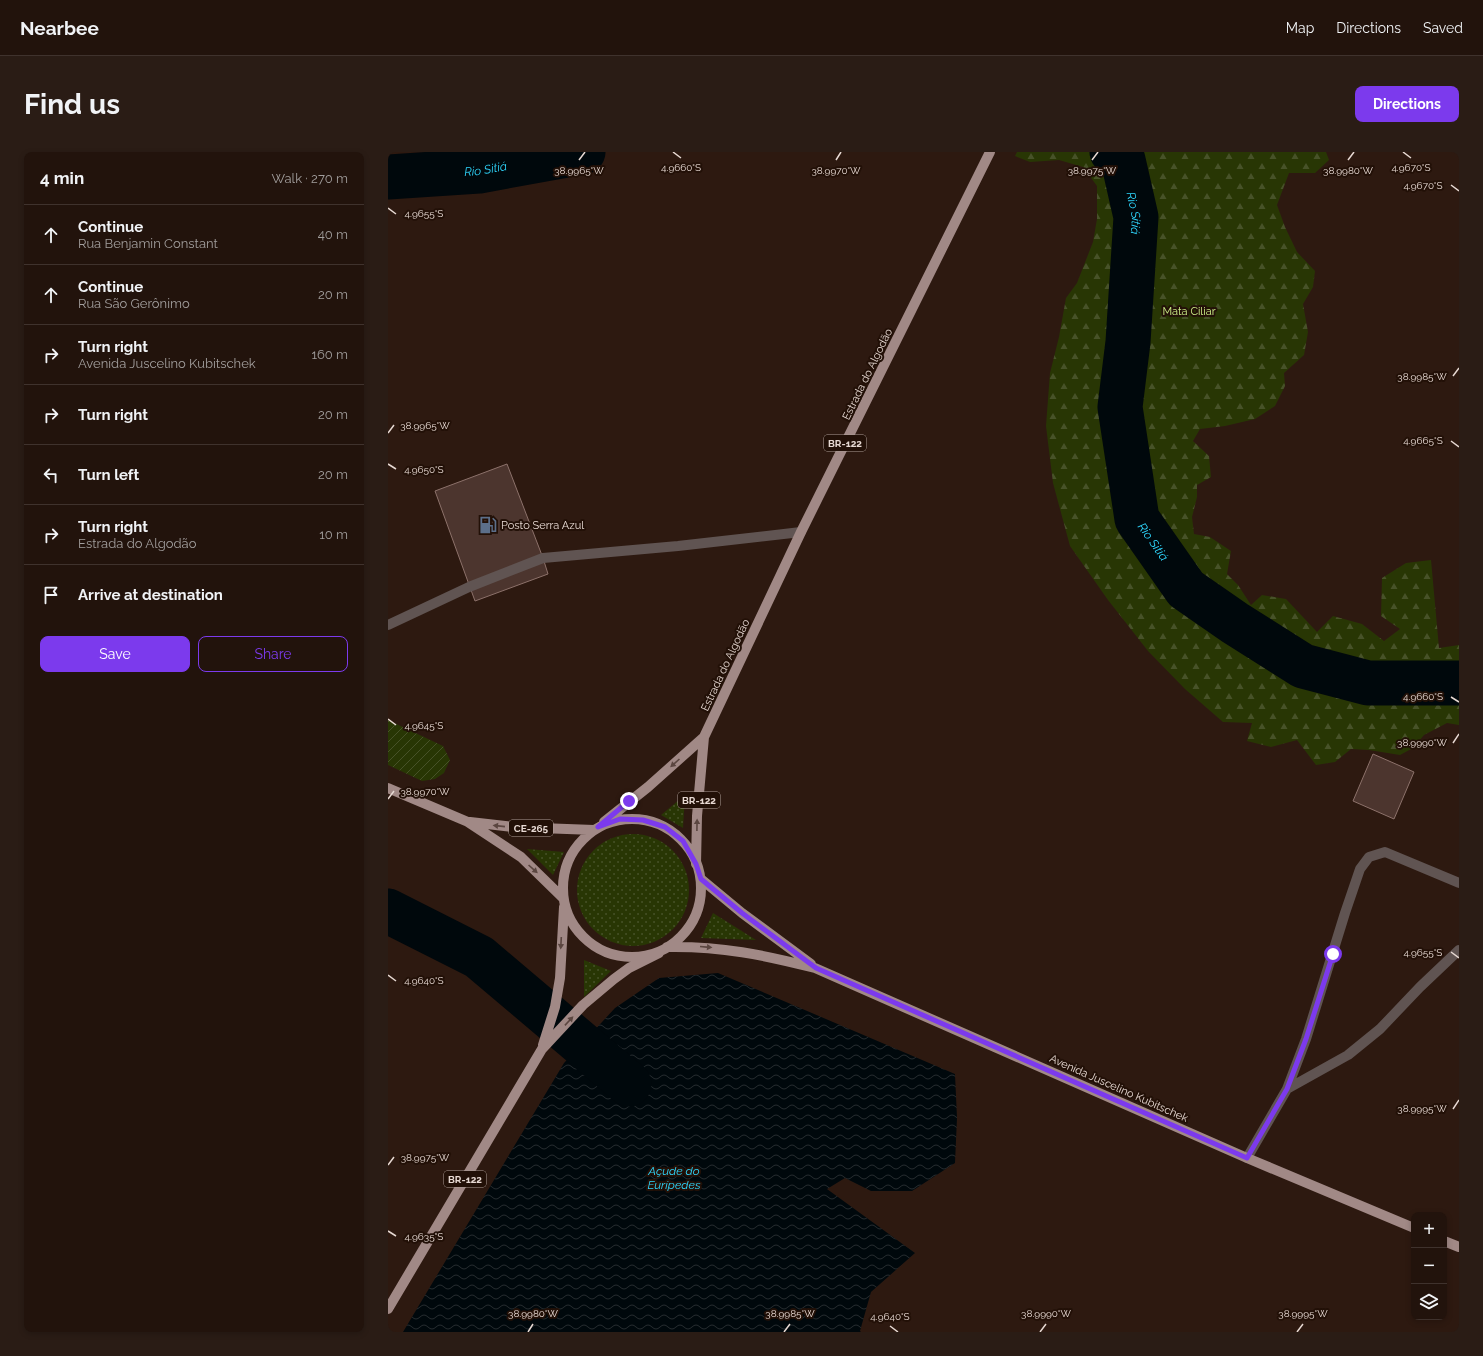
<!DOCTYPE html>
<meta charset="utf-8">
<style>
:root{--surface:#22130c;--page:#2a1c15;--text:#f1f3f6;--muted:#a29e9d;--line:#3f322d;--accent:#7c3aed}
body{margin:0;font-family:Raleway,sans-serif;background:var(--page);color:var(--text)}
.controls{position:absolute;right:12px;bottom:12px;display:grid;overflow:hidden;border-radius:8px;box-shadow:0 2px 6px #0003}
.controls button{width:36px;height:36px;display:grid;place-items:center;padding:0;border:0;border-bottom:1px solid var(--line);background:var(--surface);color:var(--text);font:20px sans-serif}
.stop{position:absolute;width:12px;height:12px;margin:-9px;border:3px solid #7c3aed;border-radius:50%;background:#fff}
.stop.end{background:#7c3aed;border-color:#fff;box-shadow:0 1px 4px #0008}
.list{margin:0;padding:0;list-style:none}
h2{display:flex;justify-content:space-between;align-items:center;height:52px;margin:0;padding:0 16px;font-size:17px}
h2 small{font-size:13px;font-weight:400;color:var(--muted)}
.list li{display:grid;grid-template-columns:26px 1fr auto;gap:12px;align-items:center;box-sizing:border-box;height:60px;padding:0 16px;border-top:1px solid var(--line)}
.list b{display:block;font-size:15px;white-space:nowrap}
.list p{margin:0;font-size:13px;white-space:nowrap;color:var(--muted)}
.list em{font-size:13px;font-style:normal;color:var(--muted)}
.actions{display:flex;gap:8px;padding:12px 16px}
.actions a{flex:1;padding:9px 0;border:1px solid var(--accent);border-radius:8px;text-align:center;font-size:14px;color:var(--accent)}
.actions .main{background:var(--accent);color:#fff}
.icon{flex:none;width:22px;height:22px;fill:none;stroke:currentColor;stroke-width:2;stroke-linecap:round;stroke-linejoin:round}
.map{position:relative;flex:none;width:1071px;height:1180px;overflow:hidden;border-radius:8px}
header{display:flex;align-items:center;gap:24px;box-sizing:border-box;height:56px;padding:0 20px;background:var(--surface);border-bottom:1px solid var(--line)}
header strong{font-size:19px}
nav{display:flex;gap:22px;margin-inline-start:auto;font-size:14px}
.intro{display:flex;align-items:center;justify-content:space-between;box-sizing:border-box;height:96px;padding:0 24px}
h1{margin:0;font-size:28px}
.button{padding:10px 18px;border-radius:8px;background:var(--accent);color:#fff;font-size:14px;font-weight:700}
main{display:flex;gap:24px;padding:0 24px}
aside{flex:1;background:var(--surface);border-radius:8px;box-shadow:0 2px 6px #0003}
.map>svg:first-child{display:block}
.grass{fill:url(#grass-dots)}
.forest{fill:url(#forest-firs)}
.garden{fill:url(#garden-furrows)}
.water{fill:url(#water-waves)}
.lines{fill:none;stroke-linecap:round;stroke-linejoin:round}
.river{stroke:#00080c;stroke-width:45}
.building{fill:#4c352e;stroke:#8d726b}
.minor{stroke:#605452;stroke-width:10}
.major{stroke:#a18986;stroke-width:10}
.oneway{fill:#5b4640}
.route{stroke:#7c3aed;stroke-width:5}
.ticks{fill:none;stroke:#e7d9d3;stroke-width:1.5}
.labels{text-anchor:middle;stroke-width:4;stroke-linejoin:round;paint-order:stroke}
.shield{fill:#221007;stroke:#ac9d96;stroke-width:1}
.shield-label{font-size:10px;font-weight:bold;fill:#e7d9d3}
.park-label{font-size:11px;fill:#d0f48a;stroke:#221007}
.street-label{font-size:11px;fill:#e7d9d3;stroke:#221007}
.poi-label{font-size:11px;fill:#e7d9d3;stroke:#221007;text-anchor:start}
.water-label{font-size:12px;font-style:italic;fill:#2ed7fe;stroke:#221007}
.ticks-label{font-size:10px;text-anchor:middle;fill:#e7d9d3;stroke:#221007;stroke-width:4;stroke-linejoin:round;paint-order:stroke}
</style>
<header>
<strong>Nearbee</strong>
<nav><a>Map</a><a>Directions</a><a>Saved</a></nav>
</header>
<div class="intro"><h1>Find us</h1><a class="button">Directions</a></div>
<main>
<aside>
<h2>4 min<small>Walk · 270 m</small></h2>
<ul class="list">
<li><svg class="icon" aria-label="ahead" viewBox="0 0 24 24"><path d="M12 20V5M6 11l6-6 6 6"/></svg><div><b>Continue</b><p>Rua Benjamin Constant</p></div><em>40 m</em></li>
<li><svg class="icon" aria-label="ahead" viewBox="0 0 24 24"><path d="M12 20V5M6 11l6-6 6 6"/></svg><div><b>Continue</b><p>Rua São Gerônimo</p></div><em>20 m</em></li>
<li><svg class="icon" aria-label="right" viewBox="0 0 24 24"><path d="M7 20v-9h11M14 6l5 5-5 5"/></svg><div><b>Turn right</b><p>Avenida Juscelino Kubitschek</p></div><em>160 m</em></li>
<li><svg class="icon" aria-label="right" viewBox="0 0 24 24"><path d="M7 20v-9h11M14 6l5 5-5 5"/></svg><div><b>Turn right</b></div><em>20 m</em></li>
<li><svg class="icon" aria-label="left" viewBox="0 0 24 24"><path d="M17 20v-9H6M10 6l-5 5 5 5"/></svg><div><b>Turn left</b></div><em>20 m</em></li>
<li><svg class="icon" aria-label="right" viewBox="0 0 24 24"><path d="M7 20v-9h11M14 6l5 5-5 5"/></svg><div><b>Turn right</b><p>Estrada do Algodão</p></div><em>10 m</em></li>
<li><svg class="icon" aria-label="arrive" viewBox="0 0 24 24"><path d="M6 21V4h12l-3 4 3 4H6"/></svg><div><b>Arrive at destination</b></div></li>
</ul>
<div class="actions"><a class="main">Save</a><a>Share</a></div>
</aside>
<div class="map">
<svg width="1071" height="1180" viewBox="0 0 1071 1180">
<defs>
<pattern id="grass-dots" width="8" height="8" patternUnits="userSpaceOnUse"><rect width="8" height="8" fill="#283604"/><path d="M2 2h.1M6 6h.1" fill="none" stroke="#475228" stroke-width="1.8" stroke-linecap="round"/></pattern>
<pattern id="forest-firs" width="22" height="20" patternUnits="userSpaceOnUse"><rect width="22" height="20" fill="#283604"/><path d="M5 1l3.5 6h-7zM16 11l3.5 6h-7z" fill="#475228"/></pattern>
<pattern id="garden-furrows" width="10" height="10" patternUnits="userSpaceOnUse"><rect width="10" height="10" fill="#283604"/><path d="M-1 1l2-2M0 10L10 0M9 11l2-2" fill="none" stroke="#475228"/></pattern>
<pattern id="water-waves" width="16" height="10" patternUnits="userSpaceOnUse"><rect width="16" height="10" fill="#00080c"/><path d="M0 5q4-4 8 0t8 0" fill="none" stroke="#252b2e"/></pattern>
</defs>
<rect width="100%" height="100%" fill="#2d1910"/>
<path class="grass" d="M 297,643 L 295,676 L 273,663 Z
M189 738a56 56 0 1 1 112 0a56 56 0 1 1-112 0Z
M 139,697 L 176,700 L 165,723 Z
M 325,761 L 368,788 L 313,786 Z
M 196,808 L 223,819 L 196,845 Z"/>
<path class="forest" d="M 629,0 L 938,0 L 941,8 L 927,21 L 901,21 L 889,53 L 897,75 L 909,100 L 927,119 L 925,135 L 915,152 L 920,180 L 916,203 L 896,221 L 897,234 L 887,254 L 867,267 L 837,274 L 812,277 L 805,289 L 821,304 L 823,325 L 809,333 L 809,345 L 804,365 L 806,382 L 822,385 L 843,399 L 839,422 L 850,433 L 863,453 L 874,443 L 898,447 L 929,480 L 945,464 L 974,472 L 996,489 L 1012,477 L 993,464 L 994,426 L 1018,411 L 1043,408 L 1051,496 L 1071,493 L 1071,573 L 1059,571 L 1036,583 L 1025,596 L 1012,603 L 981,598 L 963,597 L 947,610 L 928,613 L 909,588 L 883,595 L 859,589 L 864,571 L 835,570 L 797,537 L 760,499 L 720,448 L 682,394 L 665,331 L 658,274 L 662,221 L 671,185 L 678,146 L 689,131 L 705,90 L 709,67 L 709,34 L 695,15 L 671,8 L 642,10 L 627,4 Z"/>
<path class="garden" d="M 0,568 L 55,594 L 62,608 L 56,621 L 47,627 L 34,629 L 0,613 Z"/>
<path class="water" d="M 330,821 L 567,922 L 569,966 L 567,1011 L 524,1039 L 483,1039 L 457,1026 L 439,1037 L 527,1101 L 483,1140 L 472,1179 L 473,1180 L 15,1180 L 176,911 L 227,856 L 271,826 Z"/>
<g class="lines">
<g class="river">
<path id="s1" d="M 724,0 L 735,8 L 748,65 L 740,190 L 732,255 L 749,367 L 798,437 L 847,471 L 915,514 L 980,531 L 1071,531"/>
<path id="s2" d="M 0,25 L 91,19 L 195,0"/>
<path d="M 0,759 L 91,805 L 241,932"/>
</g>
</g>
<path class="building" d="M 119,312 L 155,406 L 160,422 L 87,449 L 47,339 Z
M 985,602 L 1026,620 L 1006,667 L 965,649 Z"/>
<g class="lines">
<path class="minor" d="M 0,473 L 81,435 L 155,406 L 290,394 L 413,380
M 899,937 L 918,887 L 957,761 L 972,717 L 981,705 L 997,700 L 1071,731
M 859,1006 L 899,937 L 960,903 L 992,877 L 1032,835 L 1071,798"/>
<path class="major" d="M 0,636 L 80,670 L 133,705 L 175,746
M175 736a69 69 0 1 1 138 0a69 69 0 1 1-138 0Z
M 82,670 L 125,675 L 206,678
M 216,670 L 260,635 L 316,585
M 308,712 L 309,664 L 316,585 L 413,380 L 602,0
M 313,727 L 354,761 L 423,812
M 279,795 C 333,794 376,803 427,816 L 859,1006 L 1026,1076
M 155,893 L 167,855 L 172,826 L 176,755
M 1056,1089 L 1071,1095
M 0,1157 L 154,897 L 195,853 L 226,827 L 241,816 L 271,801"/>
</g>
<defs><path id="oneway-solid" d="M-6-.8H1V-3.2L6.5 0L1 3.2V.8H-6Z"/></defs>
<g class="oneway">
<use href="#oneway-solid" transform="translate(287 611) rotate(138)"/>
<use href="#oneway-solid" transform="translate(309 673) rotate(-89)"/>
<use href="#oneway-solid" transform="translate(111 674) rotate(-174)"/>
<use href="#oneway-solid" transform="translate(145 717) rotate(42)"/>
<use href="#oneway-solid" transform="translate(173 791) rotate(93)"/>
<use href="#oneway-solid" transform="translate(318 795) rotate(5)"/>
<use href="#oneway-solid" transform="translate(181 869) rotate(-47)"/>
</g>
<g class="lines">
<path class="route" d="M 241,649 L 210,675 L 232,667 L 255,668 L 277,675 L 295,689 L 308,712 L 313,727 L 354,761 L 428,816 L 859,1006 L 899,937 L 918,887 L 945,802"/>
</g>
<path class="ticks" d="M 285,0 L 293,6M 1015,0 L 1023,6M 191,8 L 197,0M 448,8 L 453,0M 704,8 L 710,0M 960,8 L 966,0M 1063,33 L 1071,39M 0,56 L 8,62M 1065,224 L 1071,216M 0,281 L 6,273M 1063,289 L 1071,295M 0,312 L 8,317M 1063,545 L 1071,550M 0,567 L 8,573M 1065,591 L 1071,582M 0,647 L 6,639M 1063,800 L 1071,806M 0,823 L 8,829M 1065,957 L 1071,948M 0,1013 L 6,1005M 0,1079 L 8,1084M 502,1174 L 510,1180M 140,1180 L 145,1172M 396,1180 L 402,1172M 652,1180 L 658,1172M 909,1180 L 915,1172"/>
<defs>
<g id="fuel-bare" transform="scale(1.38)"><path d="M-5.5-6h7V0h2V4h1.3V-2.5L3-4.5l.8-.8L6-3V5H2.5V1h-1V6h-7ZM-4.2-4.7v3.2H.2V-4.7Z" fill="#5c6f8a" stroke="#221007" stroke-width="2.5" paint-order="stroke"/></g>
</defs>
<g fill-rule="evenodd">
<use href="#fuel-bare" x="100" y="373"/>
</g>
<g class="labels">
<g class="shield">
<rect x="436" y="283" width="42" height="16" rx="3"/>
<rect x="290" y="640" width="42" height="16" rx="3"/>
<rect x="121" y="668" width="44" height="16" rx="3"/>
<rect x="56" y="1019" width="42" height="16" rx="3"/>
</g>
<g class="shield-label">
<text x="457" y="295">BR-122</text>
<text x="311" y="652">BR-122</text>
<text x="143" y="680">CE-265</text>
<text x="77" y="1031">BR-122</text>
</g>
<g class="park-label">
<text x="801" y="163">Mata Ciliar</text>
</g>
<g class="street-label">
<text transform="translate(479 222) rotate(-64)" y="4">Estrada do Algodão</text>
<text transform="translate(337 513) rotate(-65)" y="4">Estrada do Algodão</text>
<text transform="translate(731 936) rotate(24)" y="4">Avenida Juscelino Kubitschek</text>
</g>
<g class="poi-label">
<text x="113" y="377">Posto Serra Azul</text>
</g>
<g class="water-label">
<text dy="4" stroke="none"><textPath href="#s2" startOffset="98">Rio Sitiá</textPath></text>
<text dy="4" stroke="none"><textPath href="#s1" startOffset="68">Rio Sitiá</textPath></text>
<text dy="4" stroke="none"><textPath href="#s1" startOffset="404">Rio Sitiá</textPath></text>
<text x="286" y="1023">Açude do<tspan x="286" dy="14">Eurípedes</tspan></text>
</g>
</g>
<g class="ticks-label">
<text x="293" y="19">4.9660°S</text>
<text x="1023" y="19">4.9670°S</text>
<text x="191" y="22">38.9965°W</text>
<text x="448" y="22">38.9970°W</text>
<text x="704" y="22">38.9975°W</text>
<text x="960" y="22">38.9980°W</text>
<text x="1035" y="37">4.9670°S</text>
<text x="36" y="65">4.9655°S</text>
<text x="1034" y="228">38.9985°W</text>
<text x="37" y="277">38.9965°W</text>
<text x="1035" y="292">4.9665°S</text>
<text x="36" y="321">4.9650°S</text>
<text x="1035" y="548">4.9660°S</text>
<text x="36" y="577">4.9645°S</text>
<text x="1034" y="594">38.9990°W</text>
<text x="37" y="643">38.9970°W</text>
<text x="1035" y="804">4.9655°S</text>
<text x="36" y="832">4.9640°S</text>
<text x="1034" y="960">38.9995°W</text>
<text x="37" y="1009">38.9975°W</text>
<text x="36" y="1088">4.9635°S</text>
<text x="145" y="1165">38.9980°W</text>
<text x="402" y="1165">38.9985°W</text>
<text x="658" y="1165">38.9990°W</text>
<text x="915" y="1165">38.9995°W</text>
<text x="502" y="1168">4.9640°S</text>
</g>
</svg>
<div class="controls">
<button>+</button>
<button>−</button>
<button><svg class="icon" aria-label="layers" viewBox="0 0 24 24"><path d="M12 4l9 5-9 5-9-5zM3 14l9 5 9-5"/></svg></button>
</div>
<div class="stop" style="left:945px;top:802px"></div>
<div class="stop end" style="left:241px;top:649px"></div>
</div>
</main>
